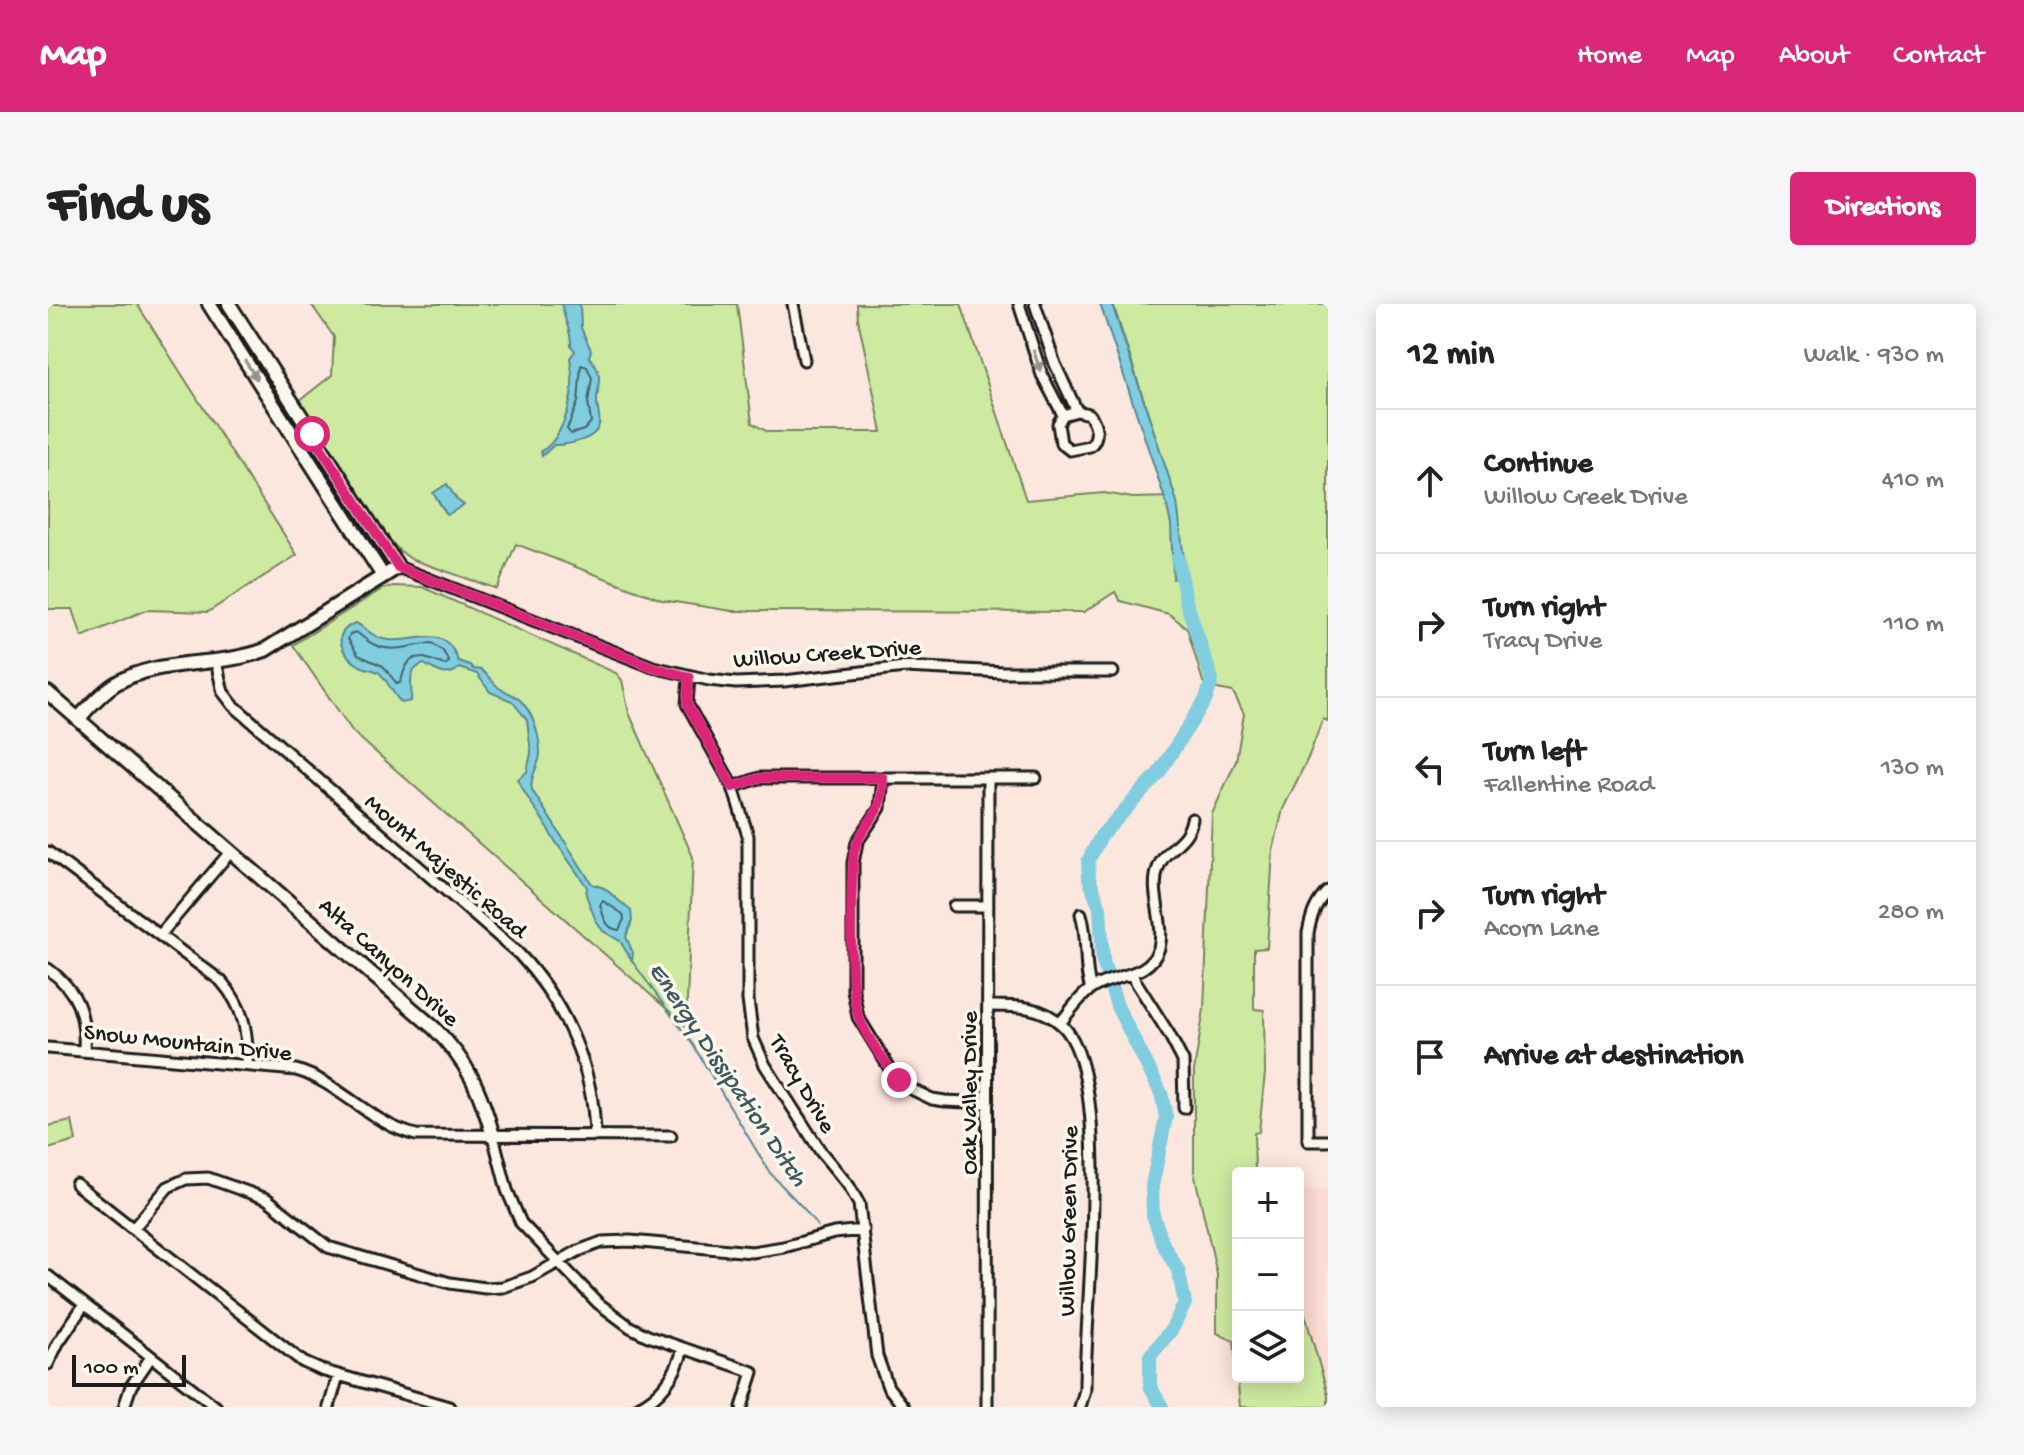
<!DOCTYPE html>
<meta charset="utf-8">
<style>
:root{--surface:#fff;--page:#f6f6f6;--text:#222;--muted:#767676;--line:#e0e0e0;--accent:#db2777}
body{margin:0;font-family:"Gochi Hand",sans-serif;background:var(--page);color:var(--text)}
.controls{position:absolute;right:24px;bottom:24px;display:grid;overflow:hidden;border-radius:8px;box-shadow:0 4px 20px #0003}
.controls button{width:72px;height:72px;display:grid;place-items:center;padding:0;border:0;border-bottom:2px solid var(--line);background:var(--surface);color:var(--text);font:40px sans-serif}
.scale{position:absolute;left:24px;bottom:20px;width:114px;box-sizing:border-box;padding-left:8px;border:4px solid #1c1c1c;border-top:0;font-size:22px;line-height:28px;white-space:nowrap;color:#1c1c1c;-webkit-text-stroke:6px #fbf7ec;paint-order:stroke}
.stop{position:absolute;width:24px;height:24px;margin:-18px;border:6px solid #db2777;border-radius:50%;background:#fff}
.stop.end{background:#db2777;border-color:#fff;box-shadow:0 2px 8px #0008}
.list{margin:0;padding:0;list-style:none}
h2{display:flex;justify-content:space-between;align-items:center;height:104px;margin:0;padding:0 32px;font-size:34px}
h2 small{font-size:26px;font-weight:400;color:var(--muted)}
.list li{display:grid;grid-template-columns:52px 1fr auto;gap:24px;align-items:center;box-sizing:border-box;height:144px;padding:0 32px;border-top:2px solid var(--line)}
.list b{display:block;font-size:30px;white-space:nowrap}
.list p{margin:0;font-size:26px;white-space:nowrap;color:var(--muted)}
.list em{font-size:26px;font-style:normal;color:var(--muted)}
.icon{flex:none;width:44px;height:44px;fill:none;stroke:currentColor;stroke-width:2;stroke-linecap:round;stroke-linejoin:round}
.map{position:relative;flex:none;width:1280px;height:1103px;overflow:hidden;border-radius:8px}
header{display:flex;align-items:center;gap:48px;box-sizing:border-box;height:112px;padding:0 40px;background:var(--accent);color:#fff}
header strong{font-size:38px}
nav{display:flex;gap:44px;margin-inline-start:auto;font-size:28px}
.intro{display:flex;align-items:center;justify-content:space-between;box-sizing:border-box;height:192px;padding:0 48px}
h1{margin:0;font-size:56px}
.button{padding:20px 36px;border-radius:8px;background:var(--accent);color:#fff;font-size:28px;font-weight:700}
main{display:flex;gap:48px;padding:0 48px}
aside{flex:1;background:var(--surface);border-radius:8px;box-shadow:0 4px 20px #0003}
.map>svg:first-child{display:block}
.built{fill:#fcdcd4}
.green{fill:#ceeaa0;stroke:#75835e;stroke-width:2}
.water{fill:#80cddf;stroke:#588691;stroke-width:2}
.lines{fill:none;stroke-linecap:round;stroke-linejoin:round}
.shore{stroke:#44636a;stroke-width:2}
.stream{stroke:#588691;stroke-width:2}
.river{stroke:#80cddf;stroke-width:14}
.minor-casing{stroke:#1c1c1c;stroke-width:15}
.tertiary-casing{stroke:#1c1c1c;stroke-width:18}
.minor{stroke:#fbf7ec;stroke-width:9}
.tertiary{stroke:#fbf7ec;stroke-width:12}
.oneway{fill:#97948e}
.route{stroke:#db2777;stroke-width:10}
.labels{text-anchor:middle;stroke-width:7;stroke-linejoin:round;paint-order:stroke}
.street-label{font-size:24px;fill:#1c1c1c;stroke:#fbf7ec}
.water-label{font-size:26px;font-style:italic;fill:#3f5a60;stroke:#fbf7ec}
</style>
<header>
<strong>Map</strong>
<nav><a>Home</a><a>Map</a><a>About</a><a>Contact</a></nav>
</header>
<div class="intro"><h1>Find us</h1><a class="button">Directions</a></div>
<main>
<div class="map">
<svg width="1280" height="1103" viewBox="0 0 1280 1103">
<rect width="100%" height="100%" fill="#fce7de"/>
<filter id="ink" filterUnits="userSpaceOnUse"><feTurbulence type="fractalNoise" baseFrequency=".0125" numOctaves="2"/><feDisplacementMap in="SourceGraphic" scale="16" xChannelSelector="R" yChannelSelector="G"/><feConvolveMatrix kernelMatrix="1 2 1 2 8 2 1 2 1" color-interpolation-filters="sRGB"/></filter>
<g filter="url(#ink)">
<path class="built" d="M 1250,886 L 1280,886 L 1280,1091 L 1250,986 Z"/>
<path class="green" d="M 0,0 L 89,0 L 249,251 L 160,308 L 98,306 L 34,333 L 25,305 L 0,305 Z
M 263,0 L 689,0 L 704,119 L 720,128 L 834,128 L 810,15 L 809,0 L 913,0 L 978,196 L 1056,189 L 1085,194 L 1127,193 L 1065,0 L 1280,0 L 1280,417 L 1275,415 L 1260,454 L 1235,505 L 1225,547 L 1219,644 L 1206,645 L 1206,705 L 1216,706 L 1217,769 L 1211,828 L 1206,829 L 1207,869 L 1190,869 L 1190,1073 L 1250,1073 L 1250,986 L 1280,1091 L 1280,1103 L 1192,1103 L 1186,1037 L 1169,1029 L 1169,970 L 1146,868 L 1146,767 L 1156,705 L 1164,510 L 1188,457 L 1196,410 L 1185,388 L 1169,385 L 1155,378 L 1139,324 L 1121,310 L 1072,297 L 1067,288 L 1036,308 L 684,307 L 614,296 L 468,240 L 449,285 L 363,255 L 351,246 L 336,230 L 251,97 L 284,71 L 286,33 Z
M 345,282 L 374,283 L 568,369 L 574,376 L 581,409 L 645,553 L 638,722 L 305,428 L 245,341 L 334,285 Z
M 24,817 L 28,837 L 0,845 L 0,822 Z"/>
<path class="water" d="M 514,0 L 532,0 L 533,24 L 543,46 L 541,53 C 555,67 551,77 549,95 C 548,104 553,112 551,121 C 548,136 519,141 506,141 L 494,152 L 493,147 C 512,138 524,100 524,80 C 525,71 523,62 522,54 L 527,47 L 523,42 C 524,27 515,15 514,0 Z
M 1052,0 L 1064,0 L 1129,198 L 1138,271 L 1125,275 L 1123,221 L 1118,198 Z
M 399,180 L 409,196 L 416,201 L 399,211 L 385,189 Z
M 308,319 C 319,325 327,335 341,336 C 370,339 397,318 410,357 L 422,361 L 425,365 L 433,366 C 440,371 445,379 451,384 C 459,389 466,390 473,397 C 485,409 492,432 492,450 C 491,463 481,473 484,486 L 544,580 L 556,584 L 583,607 L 584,617 L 578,633 L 585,649 L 584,657 L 572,637 L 555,627 L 548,617 L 538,591 L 539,583 L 503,531 C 496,513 478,497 470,475 L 479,468 L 483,449 L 479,416 L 464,397 L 442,388 L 429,370 L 411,364 C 400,375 388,367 376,360 C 357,366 365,382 363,397 L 354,399 C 344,391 340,375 330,368 C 325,365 318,365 312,362 C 294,351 281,329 308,319 Z"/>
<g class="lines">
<path class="shore" d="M 533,61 L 539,63 L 544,74 L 540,98 L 543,118 L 536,126 L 523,130 L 519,125 L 530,98 Z
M 308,328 C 314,332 319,337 325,340 C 344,350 365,341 384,339 L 395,347 L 401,358 L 397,361 C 374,353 360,344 353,378 L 349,380 L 335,362 L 310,351 L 300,335 L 302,330 Z
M 555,597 L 575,610 L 576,615 L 571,626 C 557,625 556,612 552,601 Z"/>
<path class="stream" d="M 170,0 L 250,125
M 261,143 L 301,205
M 306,214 L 333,255
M 584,657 L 645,741 L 722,869 L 757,906 L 770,923"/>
<path class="river" d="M 1114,1103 L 1102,1082 L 1102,1052 L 1124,1025 L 1137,999 L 1130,966 L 1115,940 L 1105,911 L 1104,882 L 1118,813 L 1113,789 L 1069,702 L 1055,657 L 1052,604 L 1041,574 L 1040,557 L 1053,532 L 1110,470 L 1158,395 L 1164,376 L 1138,297 L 1130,254"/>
<g class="minor-casing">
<path id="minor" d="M 745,0 L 756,56
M 971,0 L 994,71 L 1015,111
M 987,0 L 1007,60 L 1029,107 L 1041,110 C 1049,120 1052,133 1042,142 L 1022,146 L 1013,139 L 1010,120 L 1015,111 L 1029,107
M 350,263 L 605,363 L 661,376 L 688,379 L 736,377 L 857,363 L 955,368 L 1065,368
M 168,358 L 175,388 L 185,401 L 471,650 C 517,699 546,764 547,832
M 641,373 L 639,400 L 685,483 L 700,532 L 700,696 L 705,734 L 717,761 L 773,848 L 801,882 L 811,900 L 829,1052 L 840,1083 L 856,1103
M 835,474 L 832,504 L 809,538 L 805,559 L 805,686 L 810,713 L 842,765 L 861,784 L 884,795 L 897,797 L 940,799
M 685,483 L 711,474 L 988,474
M 0,548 L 173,677 C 196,703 200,727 199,761
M 1280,587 C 1267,599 1263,613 1260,629 L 1260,837 L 1280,837
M 906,602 L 940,602
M 1033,610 C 1041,636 1035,664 1043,685
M 112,631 L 183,547
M 0,665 C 30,687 38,711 36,747
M 1083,670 L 1121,730 L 1135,757 L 1136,804
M 940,702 C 967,702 993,701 1014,721 C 1067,772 1036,1010 1037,1086 L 1032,1103
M 1012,719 C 1022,708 1032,691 1046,683 C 1068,670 1102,673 1111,644 C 1118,618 1101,589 1110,564 C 1117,543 1140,540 1144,515
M 0,744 L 248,766 C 293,779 322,820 368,831 L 623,832
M 445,832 L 459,886 L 473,919 L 550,999 L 582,1023 L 600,1032 L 705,1068 L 694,1103
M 28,880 L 255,1058 L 273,1066 L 401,1103
M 85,925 L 120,883 L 138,875 L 160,874 L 219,895 L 280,943 L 402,979 L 437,984 L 455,983 L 484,973 L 530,947 L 554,938 L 582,937 L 704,948 L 736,943 L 786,929 L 815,926
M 0,972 L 168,1103
M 0,1060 L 10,1039 L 36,1001
M 76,1103 L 83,1082 L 103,1053
M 281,1103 L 290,1072
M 590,1103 C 615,1091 628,1071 635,1045
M 939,1103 L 940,475"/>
</g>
<g class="tertiary-casing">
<path id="tertiary" d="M 161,0 L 335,272
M 0,389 L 386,724 C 420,758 432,786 445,832
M 31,414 C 42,402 53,389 67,380 C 111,353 170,364 217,346 L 350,263 L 181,0"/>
</g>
<use href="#minor" class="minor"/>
<use href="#tertiary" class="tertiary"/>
</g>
<defs><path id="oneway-solid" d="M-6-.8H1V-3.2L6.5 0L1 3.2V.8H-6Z" transform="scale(2)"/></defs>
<g class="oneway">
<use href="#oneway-solid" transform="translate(989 57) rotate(71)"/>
<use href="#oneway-solid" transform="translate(203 66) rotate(57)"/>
</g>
</g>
<g class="lines" filter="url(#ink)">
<path class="route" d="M 264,130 L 350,263 L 605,363 L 641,373 L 639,400 L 685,483 L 711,474 L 835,474 C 835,516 816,514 806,547 C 803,579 800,688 811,714 C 820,736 837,758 851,776"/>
</g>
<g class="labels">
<g class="street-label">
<text transform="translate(779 348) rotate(-4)" y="8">Willow Creek Drive</text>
<text transform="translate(399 561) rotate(41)" y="8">Mount Majestic Road</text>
<text transform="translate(342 657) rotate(42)" y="8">Alta Canyon Drive</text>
<text transform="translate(140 737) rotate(6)" y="8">Snow Mountain Drive</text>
<text transform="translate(756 779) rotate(60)" y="8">Tracy Drive</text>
<text transform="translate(920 789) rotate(-90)" y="8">Oak Valley Drive</text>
<text transform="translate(1019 917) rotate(-89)" y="8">Willow Green Drive</text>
</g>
<g class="water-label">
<text transform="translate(682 769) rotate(56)" y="9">Energy Dissipation Ditch</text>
</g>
</g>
</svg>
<div class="controls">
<button>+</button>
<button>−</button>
<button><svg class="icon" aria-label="layers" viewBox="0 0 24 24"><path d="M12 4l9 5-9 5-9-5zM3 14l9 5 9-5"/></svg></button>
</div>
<div class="scale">100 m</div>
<div class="stop" style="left:264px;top:130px"></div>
<div class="stop end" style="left:851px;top:776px"></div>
</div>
<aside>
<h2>12 min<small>Walk · 930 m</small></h2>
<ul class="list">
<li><svg class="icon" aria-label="ahead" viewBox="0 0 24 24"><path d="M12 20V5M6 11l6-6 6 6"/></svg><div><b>Continue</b><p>Willow Creek Drive</p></div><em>410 m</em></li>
<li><svg class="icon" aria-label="right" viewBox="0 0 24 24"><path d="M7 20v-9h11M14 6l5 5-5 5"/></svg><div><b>Turn right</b><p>Tracy Drive</p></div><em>110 m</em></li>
<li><svg class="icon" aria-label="left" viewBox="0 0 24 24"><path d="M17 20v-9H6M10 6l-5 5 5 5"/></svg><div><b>Turn left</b><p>Fallentine Road</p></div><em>130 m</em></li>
<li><svg class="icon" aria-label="right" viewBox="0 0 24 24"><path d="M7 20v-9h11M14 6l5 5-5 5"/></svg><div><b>Turn right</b><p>Acorn Lane</p></div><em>280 m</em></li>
<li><svg class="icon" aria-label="arrive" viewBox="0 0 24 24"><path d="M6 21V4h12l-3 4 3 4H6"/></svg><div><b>Arrive at destination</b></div></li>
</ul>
</aside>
</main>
